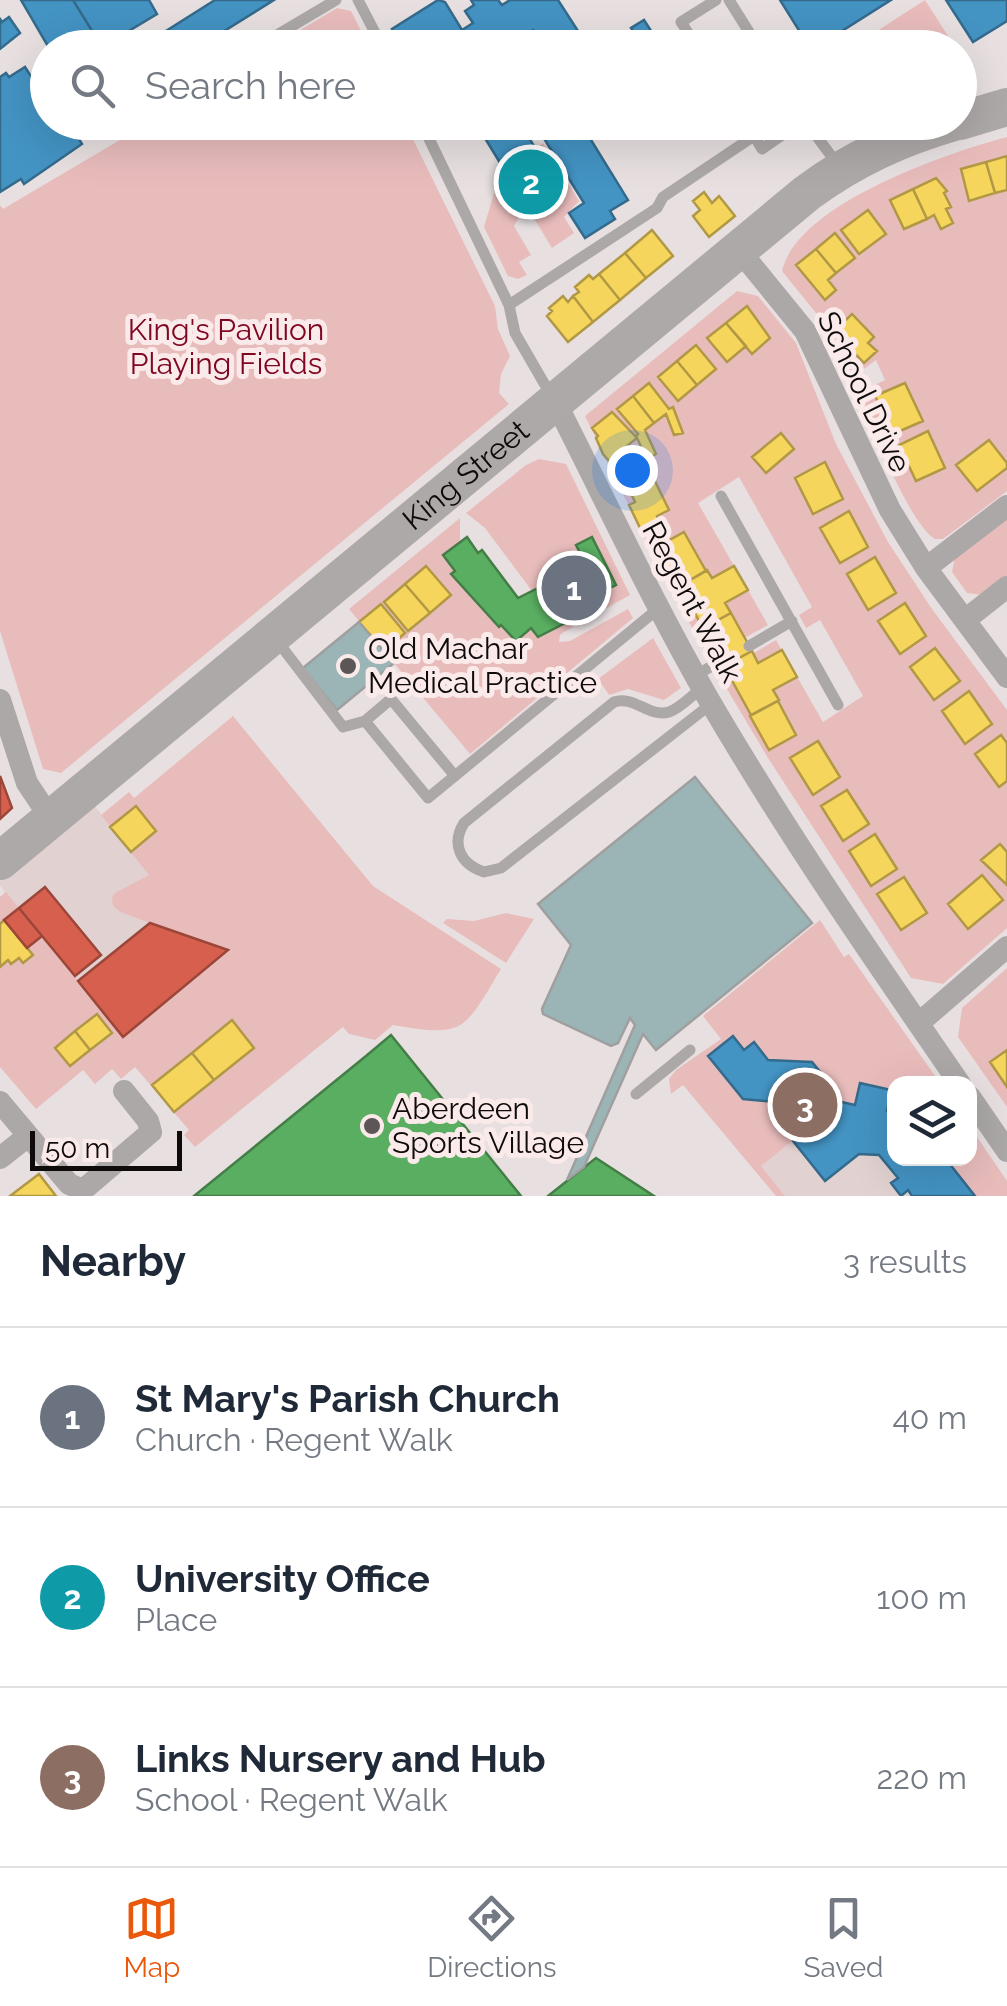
<!DOCTYPE html>
<meta charset="utf-8">
<style>
:root{--surface:#fff;--page:#f6f6f7;--text:#1f2937;--muted:#747a83;--line:#e0e1e3;--accent:#ea580c}
body{margin:0;font-family:Raleway,sans-serif;background:var(--page);color:var(--text)}
.controls{position:absolute;right:30px;bottom:30px;display:grid;overflow:hidden;border-radius:20px;box-shadow:0 10px 40px #0002}
.controls button{width:90px;height:90px;display:grid;place-items:center;padding:0;border:0;border-bottom:2px solid var(--line);background:var(--surface);color:var(--text);font:50px sans-serif}
.scale{position:absolute;left:30px;bottom:25px;width:152px;box-sizing:border-box;padding-left:10px;border:5px solid #100b0b;border-top:0;font-size:28px;line-height:35px;white-space:nowrap;color:#100b0b;-webkit-text-stroke:8px #faeaea;paint-order:stroke}
.you{position:absolute;left:632px;top:470px;width:35px;height:35px;margin:-25px;border:8px solid #fff;border-radius:50%;background:#1a73e8;box-shadow:0 0 0 15px #1a73e833}
.badge{display:grid;place-items:center;width:65px;height:65px;border-radius:50%;background:var(--accent);color:#fff;font-size:32px;font-weight:700}
.pin{position:absolute;translate:-50% -50%;border:5px solid #fff;box-shadow:0 2px 10px #0006}
.list{margin:0;padding:0;list-style:none}
h2{display:flex;justify-content:space-between;align-items:center;height:130px;margin:0;padding:0 40px;font-size:42px}
h2 small{font-size:32px;font-weight:400;color:var(--muted)}
.list li{display:grid;grid-template-columns:65px 1fr auto;gap:30px;align-items:center;box-sizing:border-box;height:180px;padding:0 40px;border-top:2px solid var(--line)}
.list b{display:block;font-size:38px;white-space:nowrap}
.list p{margin:0;font-size:32px;white-space:nowrap;color:var(--muted)}
.list em{font-size:32px;font-style:normal;color:var(--muted)}
.icon{flex:none;width:55px;height:55px;fill:none;stroke:currentColor;stroke-width:2;stroke-linecap:round;stroke-linejoin:round}
.map{position:relative;flex:none;width:1007px;height:1196px;overflow:hidden}
.search{position:absolute;background:var(--surface);box-shadow:0 10px 40px #0002;left:30px;right:30px;top:30px;height:110px;display:flex;align-items:center;gap:25px;box-sizing:border-box;padding:0 35px;border-radius:55px;color:var(--muted);font-size:38px}
.sheet{height:670px;background:var(--surface)}
nav{display:flex;justify-content:space-around;align-items:center;box-sizing:border-box;height:140px;border-top:2px solid var(--line);background:var(--surface);font-size:28px;color:var(--muted)}
nav a{display:grid;justify-items:center;gap:5px}
nav .on{color:var(--accent)}
.map>svg:first-child{display:block}
.built{fill:#e1d1d1}
.green{fill:#e9bcbc}
.homes{fill:#f6d55c;stroke:#b19844;stroke-width:2.5}
.shops{fill:#d6604d;stroke:#9b4639;stroke-width:2.5}
.schools{fill:#4393c3;stroke:#346a8c;stroke-width:2.5}
.public{fill:#5aae61;stroke:#447d47;stroke-width:2.5}
.building{fill:#9bb5b7;stroke:#a09f9f;stroke-width:2.5}
.lines{fill:none;stroke-linecap:round;stroke-linejoin:round}
.service{stroke:#aba8a7;stroke-width:11}
.minor{stroke:#aba8a7;stroke-width:22}
.primary{stroke:#aea9a9;stroke-width:38}
.poi-dot{fill:#5c5656;stroke:#faeaea;stroke-width:4}
.labels{text-anchor:middle;stroke-width:10;stroke-linejoin:round;paint-order:stroke}
.park-label{font-size:30px;fill:#800721;stroke:#faeaea}
.street-label{font-size:30px;fill:#100b0b;stroke:#faeaea}
.poi-label{font-size:30px;fill:#100b0b;stroke:#faeaea;text-anchor:start}
</style>
<div class="map">
<svg width="1007" height="1196" viewBox="0 0 1007 1196">
<rect width="100%" height="100%" fill="#e8e0e0"/>
<path class="built" d="M 85,794 L 173,904 L 228,950 L 119,1040 L 0,897 L 5,892 L 0,885 L 0,864 Z
M 733,1036 L 744,1050 L 777,1050 L 940,1083 L 894,1084 L 894,1158 L 970,1158 L 970,1127 L 1007,1181 L 1007,1196 L 785,1196 L 761,1166 L 766,1162 L 687,1073 Z"/>
<path class="green" d="M 925,0 L 955,47 L 869,47 L 879,41 L 874,33 Z
M 337,8 L 351,11 L 369,47 L 272,47 Z
M 156,123 L 405,123 L 495,306 L 498,329 L 510,356 L 501,374 L 499,393 L 509,404 L 61,773 L 43,769 L 0,631 L 0,205 L 3,209 L 147,124 L 151,129 Z
M 1007,137 L 1007,491 L 943,539 L 935,539 C 909,524 871,424 858,393 L 885,380 L 876,360 L 852,378 L 828,328 L 782,271 C 797,204 947,153 1007,137 Z
M 543,143 L 579,201 L 564,217 L 574,233 L 552,248 L 530,212 L 520,215 L 514,226 L 531,255 L 519,262 L 527,275 L 518,279 L 508,276 L 484,227 L 494,193 L 509,214 L 560,184 L 538,147 Z
M 737,291 L 758,296 L 796,343 L 836,444 L 888,542 L 932,609 L 1007,710 L 1007,928 L 943,984 L 911,978 L 768,758 L 718,674 L 776,640 L 823,722 L 863,696 L 820,620 L 806,628 L 799,615 L 812,607 L 739,477 L 698,503 L 768,625 L 717,653 L 713,646 L 705,651 L 660,570 L 585,416 Z
M 539,459 L 566,464 L 630,595 L 564,632 L 560,635 L 559,642 L 570,641 L 628,609 L 633,618 L 470,754 L 349,609 L 460,518 L 460,542 L 443,555 L 455,571 L 451,575 L 498,627 L 501,625 L 516,641 L 531,628 L 615,584 L 592,537 L 577,545 L 586,564 L 532,591 L 485,528 L 466,513 L 526,465 Z
M 1007,516 L 1007,579 L 983,595 L 967,593 L 952,572 L 955,556 Z
M 653,638 L 681,688 L 664,700 L 628,689 L 609,695 L 598,679 Z
M 233,716 L 373,886 L 501,969 C 464,1030 466,1038 393,1025 L 375,1040 L 349,1034 L 343,1027 L 195,1147 L 184,1135 L 189,1130 L 135,1067 L 121,1079 L 112,1069 L 95,1084 L 83,1070 L 36,1109 L 0,1067 L 0,897 L 6,892 L 123,1036 L 228,951 L 120,912 L 113,906 L 112,897 L 115,893 L 149,875 L 101,815 L 129,792 L 134,798 Z
M 506,913 L 534,919 L 506,963 L 443,923 L 447,919 L 474,921 Z
M 820,920 L 844,957 L 849,954 L 940,1083 L 894,1084 L 894,1112 L 887,1111 L 891,1090 L 861,1083 L 855,1105 L 842,1102 L 832,1110 L 815,1088 L 825,1079 L 812,1062 L 768,1060 L 754,1043 L 744,1050 L 733,1036 L 708,1057 L 742,1099 L 794,1104 L 805,1095 L 822,1117 L 761,1166 L 785,1196 L 776,1196 L 683,1085 L 671,1094 L 669,1079 L 676,1070 L 721,1039 L 703,1016 Z
M 1007,968 L 1007,1107 L 958,1037 L 962,1008 Z
M 970,1127 L 1007,1181 L 1007,1196 L 975,1196 L 945,1159 L 970,1158 Z"/>
<path class="homes" d="M 1007,156 L 1007,190 L 995,193 L 986,162 Z
M 986,162 L 995,193 L 969,201 L 961,169 Z
M 936,178 L 947,191 L 944,193 L 951,207 L 946,209 L 953,223 L 941,229 L 934,215 L 927,219 L 913,189 Z
M 913,189 L 927,219 L 904,229 L 890,200 Z
M 704,192 L 712,203 L 719,196 L 735,216 L 709,237 L 693,216 L 700,210 L 693,201 Z
M 868,210 L 886,234 L 859,254 L 841,230 Z
M 652,230 L 673,256 L 646,278 L 625,253 Z
M 835,233 L 855,258 L 836,273 L 816,249 Z
M 816,249 L 836,273 L 828,280 L 836,290 L 825,300 L 796,265 Z
M 625,253 L 646,278 L 620,300 L 599,274 Z
M 599,274 L 620,300 L 593,322 L 573,296 L 579,292 L 575,287 L 589,275 L 593,279 Z
M 563,296 L 568,302 L 573,296 L 593,322 L 568,342 L 547,316 L 552,311 L 549,308 Z
M 747,306 L 770,338 L 752,354 L 726,323 Z
M 852,314 L 874,337 L 868,343 L 877,351 L 864,363 L 834,331 Z
M 726,323 L 746,346 L 727,362 L 707,338 Z
M 696,345 L 716,369 L 697,385 L 677,361 Z
M 677,361 L 697,385 L 678,401 L 658,377 Z
M 649,383 L 669,409 L 673,407 L 683,433 L 674,435 L 666,414 L 654,423 L 633,396 Z
M 905,383 L 923,421 L 893,434 L 875,396 Z
M 633,396 L 654,423 L 645,430 L 656,454 L 647,459 L 636,436 L 638,434 L 617,409 Z
M 612,412 L 637,438 L 622,450 L 631,460 L 636,455 L 644,463 L 626,481 L 603,454 L 596,438 L 598,436 L 592,428 Z
M 928,431 L 945,468 L 916,481 L 899,445 Z
M 781,433 L 794,449 L 766,473 L 752,457 Z
M 989,440 L 1007,463 L 1007,468 L 977,491 L 956,465 Z
M 825,462 L 843,499 L 813,514 L 795,478 Z
M 653,477 L 669,510 L 657,516 L 659,521 L 641,530 L 629,505 L 635,502 L 629,489 Z
M 849,511 L 868,547 L 840,563 L 820,528 Z
M 684,532 L 706,571 L 678,587 L 657,547 Z
M 875,557 L 896,593 L 868,610 L 847,574 Z
M 426,566 L 451,595 L 430,613 L 405,584 Z
M 734,566 L 748,590 L 725,603 L 731,613 L 703,628 L 680,586 L 707,570 L 712,578 Z
M 405,584 L 430,613 L 408,631 L 384,602 Z
M 905,603 L 926,636 L 900,654 L 878,621 Z
M 381,604 L 405,633 L 384,651 L 359,622 Z
M 731,613 L 752,651 L 724,666 L 703,628 Z
M 935,648 L 960,681 L 934,700 L 910,667 Z
M 782,650 L 797,677 L 773,690 L 779,700 L 751,715 L 724,666 L 752,651 L 758,663 Z
M 969,691 L 992,724 L 965,744 L 942,711 Z
M 778,701 L 796,735 L 769,750 L 750,716 Z
M 1001,735 L 1007,743 L 1007,781 L 999,787 L 975,754 Z
M 818,741 L 840,777 L 813,795 L 790,758 Z
M 847,790 L 869,824 L 843,841 L 821,806 Z
M 136,806 L 156,831 L 131,852 L 110,827 Z
M 875,834 L 897,869 L 871,886 L 849,851 Z
M 1000,844 L 1007,852 L 1007,885 L 981,860 Z
M 982,875 L 1003,900 L 968,929 L 948,904 Z
M 904,877 L 927,913 L 901,930 L 877,894 Z
M 4,920 L 33,955 L 23,963 L 19,958 L 11,964 L 8,960 L 0,967 L 0,924 Z
M 97,1014 L 112,1033 L 90,1050 L 75,1031 Z
M 232,1020 L 254,1048 L 214,1080 L 192,1053 Z
M 75,1031 L 90,1050 L 70,1066 L 55,1048 Z
M 1007,1050 L 1007,1087 L 990,1062 Z
M 192,1053 L 214,1080 L 174,1112 L 152,1085 Z
M 39,1174 L 56,1196 L 10,1196 Z"/>
<path class="shops" d="M 0,776 L 12,808 L 0,819 Z
M 45,887 L 101,955 L 75,976 L 19,908 Z
M 19,908 L 42,936 L 27,948 L 4,920 Z
M 150,923 L 228,950 L 123,1037 L 78,981 Z"/>
<path class="schools" d="M 21,0 L 73,0 L 102,47 L 123,35 L 130,48 L 49,48 Z
M 73,0 L 149,0 L 157,14 L 102,47 Z
M 215,0 L 274,0 L 197,48 L 139,48 Z
M 438,0 L 445,2 L 462,30 L 473,23 L 465,11 L 474,5 L 471,0 L 498,0 L 502,5 L 510,0 L 558,0 L 589,48 L 544,48 L 533,30 L 506,48 L 427,48 L 422,39 L 409,48 L 403,48 L 392,29 Z
M 780,0 L 891,0 L 815,48 L 810,48 Z
M 946,0 L 1007,0 L 1007,21 L 973,42 Z
M 9,17 L 20,33 L 0,49 L 0,19 L 2,22 Z
M 644,20 L 662,48 L 644,48 L 631,28 Z
M 25,67 L 41,92 L 45,90 L 48,94 L 48,122 L 69,123 L 82,144 L 24,184 L 21,179 L 0,192 L 0,77 L 6,73 L 9,77 Z
M 475,122 L 523,122 L 528,130 L 535,125 L 533,122 L 580,122 L 628,200 L 610,211 L 615,219 L 585,238 L 569,213 L 584,203 L 540,132 L 529,138 L 534,146 L 517,156 L 525,168 L 541,158 L 558,185 L 518,211 L 501,184 L 510,179 Z
M 733,1036 L 744,1050 L 754,1042 L 768,1060 L 812,1062 L 826,1079 L 815,1088 L 832,1110 L 842,1102 L 855,1105 L 860,1083 L 891,1090 L 887,1111 L 894,1112 L 894,1158 L 945,1158 L 975,1196 L 912,1196 L 908,1190 L 901,1196 L 891,1183 L 898,1178 L 879,1155 L 859,1154 L 825,1181 L 793,1141 L 822,1117 L 805,1095 L 794,1104 L 743,1099 L 708,1056 Z"/>
<path class="public" d="M 467,537 L 478,553 L 482,550 L 518,598 L 586,564 L 576,545 L 592,537 L 616,585 L 566,610 L 571,620 L 538,637 L 531,628 L 516,641 L 501,625 L 499,627 L 451,574 L 455,571 L 443,555 Z
M 391,1035 L 521,1196 L 194,1196 L 366,1056 Z
M 596,1158 L 654,1196 L 548,1196 Z"/>
<path class="building" d="M 359,622 L 394,663 L 337,710 L 303,668 Z
M 695,777 L 812,923 L 656,1050 L 643,1034 L 584,1167 L 567,1180 L 635,1025 L 630,1018 L 618,1043 L 611,1046 L 543,1014 L 542,1009 L 571,945 L 538,904 Z"/>
<g class="lines">
<path class="service" d="M 358,0 L 383,48
M 729,0 L 759,48
M 255,48 L 336,0
M 698,48 L 681,22 L 716,0
M 421,122 L 509,305 L 515,333 L 552,397
M 746,122 L 762,149 L 801,122
M 806,122 L 838,165
M 509,305 L 657,208 L 663,197 L 754,136
M 721,496 L 838,705
M 275,638 L 343,727 L 365,721
M 749,646 L 792,621
M 696,675 L 721,661
M 702,688 C 692,695 681,708 669,712 C 649,718 634,695 614,702 L 464,823 C 451,844 460,864 484,872 L 501,868 L 711,704
M 455,776 L 391,699 L 365,721 L 428,798 L 659,608
M 636,1094 L 690,1050"/>
<path class="minor" d="M 739,250 L 805,331 L 890,510 L 926,568 L 1007,677
M 555,401 C 606,501 653,603 709,700 C 786,832 873,958 960,1084
M 926,568 L 1007,506
M 965,620 L 1007,587
M 0,700 L 27,783 L 51,819
M 919,1023 L 1007,947
M 970,1097 L 1007,1151
M 0,1102 L 69,1184 L 83,1190 L 151,1132 L 148,1121 L 124,1091
M 0,1158 L 28,1136"/>
<g class="primary">
<path d="M 960,121 L 1007,107"/>
<path id="s1" d="M 0,861 L 807,193 C 853,159 899,138 954,122"/>
</g>
</g>
<g class="poi-dot">
<circle cx="348" cy="666" r="10"/>
<circle cx="372" cy="1126" r="10"/>
</g>
<g class="labels">
<g class="park-label">
<text x="226" y="340">King's Pavilion<tspan x="226" dy="34">Playing Fields</tspan></text>
</g>
<g class="street-label">
<text transform="translate(864 392) rotate(64)" y="10">School Drive</text>
<text dy="10" stroke="none"><textPath href="#s1" startOffset="605">King Street</textPath></text>
<text transform="translate(692 602) rotate(62)" y="10">Regent Walk</text>
</g>
<g class="poi-label">
<text x="368" y="659">Old Machar<tspan x="368" dy="34">Medical Practice</tspan></text>
<text x="392" y="1119">Aberdeen<tspan x="392" dy="34">Sports Village</tspan></text>
</g>
</g>
</svg>
<div class="controls">
<button><svg class="icon" aria-label="layers" viewBox="0 0 24 24"><path d="M12 4l9 5-9 5-9-5zM3 14l9 5 9-5"/></svg></button>
</div>
<div class="scale">50 m</div>
<div class="you"></div>
<div class="pin badge" style="left:574px;top:588px;background:#6b7280">1</div>
<div class="pin badge" style="left:531px;top:182px;background:#0f9aa8">2</div>
<div class="pin badge" style="left:805px;top:1105px;background:#8d6e63">3</div>
<div class="search"><svg class="icon" aria-label="search" viewBox="0 0 24 24"><circle cx="10" cy="10" r="6"/><path d="M15 15l6 6"/></svg>Search here</div>
</div>
<section class="sheet">
<h2>Nearby<small>3 results</small></h2>
<ul class="list">
<li><span class="badge" style="background:#6b7280">1</span><div><b>St Mary's Parish Church</b><p>Church · Regent Walk</p></div><em>40 m</em></li>
<li><span class="badge" style="background:#0f9aa8">2</span><div><b>University Office</b><p>Place</p></div><em>100 m</em></li>
<li><span class="badge" style="background:#8d6e63">3</span><div><b>Links Nursery and Hub</b><p>School · Regent Walk</p></div><em>220 m</em></li>
</ul>
</section>
<nav>
<a class="on"><svg class="icon" aria-label="map" viewBox="0 0 24 24"><path d="M3 6l6-2 6 2 6-2v14l-6 2-6-2-6 2zM9 4v14M15 6v14"/></svg>Map</a>
<a><svg class="icon" aria-label="directions" viewBox="0 0 24 24"><path d="M12 3l9 9-9 9-9-9zM9 14v-3h6M13 9l2 2-2 2"/></svg>Directions</a>
<a><svg class="icon" aria-label="saved" viewBox="0 0 24 24"><path d="M7 4h10v16l-5-4-5 4z"/></svg>Saved</a>
</nav>
